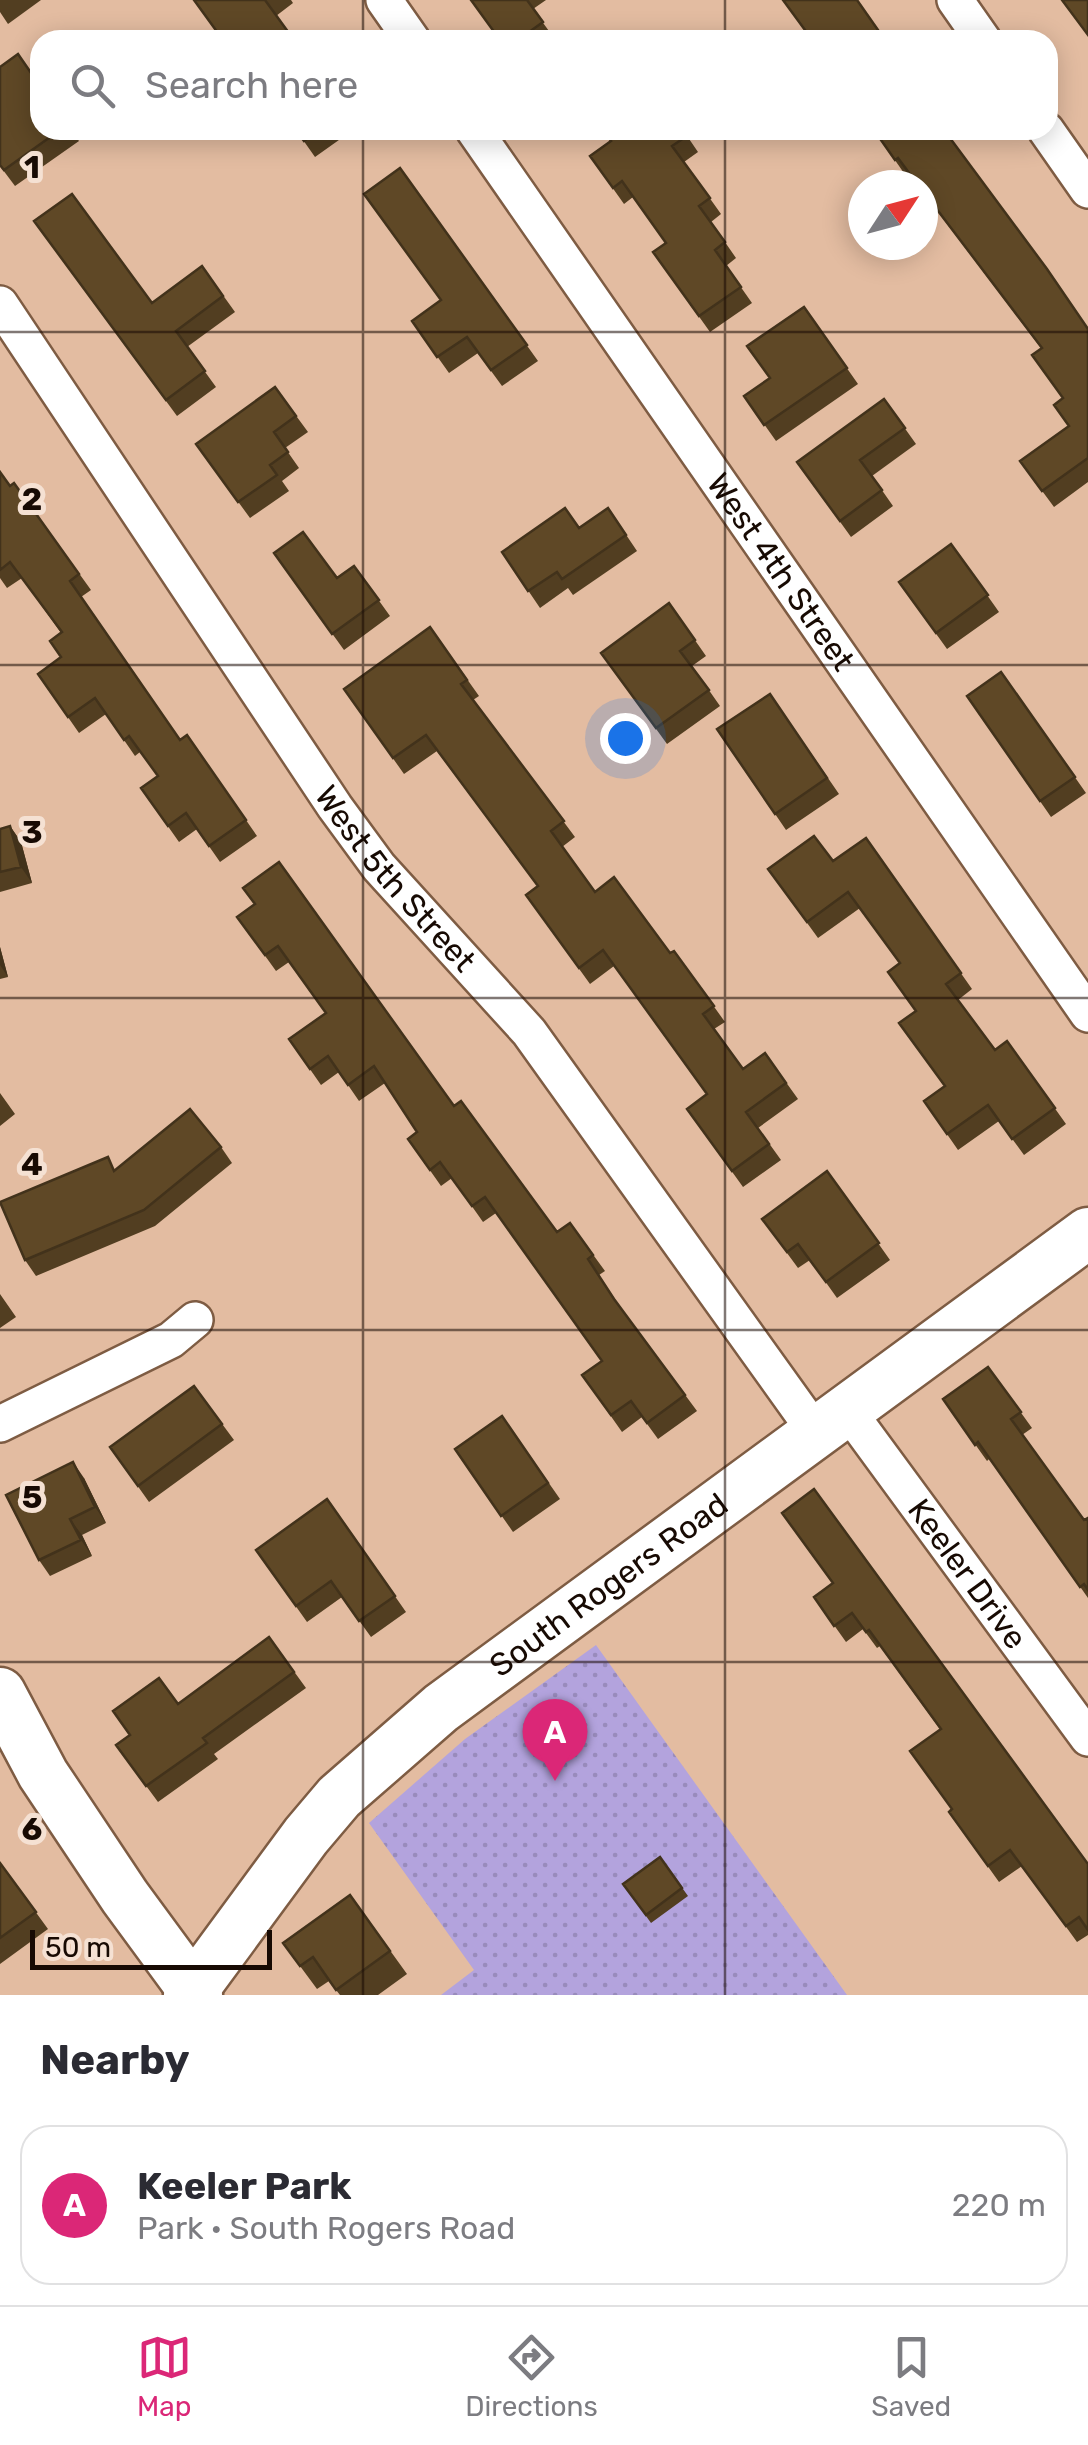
<!DOCTYPE html>
<meta charset="utf-8">
<style>
:root{--surface:#fff;--page:#f7f7f7;--text:#2b2b33;--muted:#7c7c81;--line:#e1e1e2;--accent:#db2777}
body{margin:0;font-family:Rubik,sans-serif;background:var(--page);color:var(--text)}
.compass{position:absolute;left:848px;top:170px;width:90px;height:90px;border-radius:50%;background:var(--surface);box-shadow:0 5px 25px #0003;rotate:54deg}
.scale{position:absolute;left:30px;bottom:25px;width:242px;box-sizing:border-box;padding-left:10px;border:5px solid #170a03;border-top:0;font-size:28px;line-height:35px;white-space:nowrap;color:#170a03;-webkit-text-stroke:8px #f5e1d3;paint-order:stroke}
.you{position:absolute;left:625px;top:738px;width:35px;height:35px;margin:-25px;border:8px solid #fff;border-radius:50%;background:#1a73e8;box-shadow:0 0 0 15px #1a73e833}
.badge{display:grid;place-items:center;width:65px;height:65px;border-radius:50%;background:var(--accent);color:#fff;font-size:32px;font-weight:700}
.pin{position:absolute;translate:-50% -82px;filter:drop-shadow(0 2px 5px #0008)}
.pin::after{content:'';position:absolute;top:52px;width:35px;height:30px;background:inherit;clip-path:polygon(0 0,100% 0,50% 100%)}
.list{margin:0;padding:0;list-style:none}
h2{display:flex;justify-content:space-between;align-items:center;height:130px;margin:0;padding:0 40px;font-size:42px}
h2 small{font-size:32px;font-weight:400;color:var(--muted)}
.list li{display:grid;grid-template-columns:65px 1fr auto;gap:30px;align-items:center;box-sizing:border-box;height:160px;margin:0 20px 20px;padding:0 20px;border:2px solid var(--line);border-radius:30px}
.list b{display:block;font-size:38px;white-space:nowrap}
.list p{margin:0;font-size:32px;white-space:nowrap;color:var(--muted)}
.list em{font-size:32px;font-style:normal;color:var(--muted)}
.icon{flex:none;width:55px;height:55px;fill:none;stroke:currentColor;stroke-width:2;stroke-linecap:round;stroke-linejoin:round}
.map{position:relative;flex:none;width:1088px;height:1995px;overflow:hidden}
.search{position:absolute;background:var(--surface);box-shadow:0 5px 25px #0003;left:30px;right:30px;top:30px;height:110px;display:flex;align-items:center;gap:25px;box-sizing:border-box;padding:0 35px;border-radius:30px;color:var(--muted);font-size:38px}
.sheet{height:310px;background:var(--surface)}
nav{display:flex;justify-content:space-around;align-items:center;box-sizing:border-box;height:140px;border-top:2px solid var(--line);background:var(--surface);font-size:28px;color:var(--muted)}
nav a{display:grid;justify-items:center;gap:5px}
nav .on{color:var(--accent)}
.map>svg:first-child{display:block}
.park{fill:url(#park-dots)}
.lines{fill:none;stroke-linecap:round;stroke-linejoin:round}
.street-casing{stroke:#7e5c43;stroke-width:40}
.secondary-casing{stroke:#7e5c43;stroke-width:55}
.street{stroke:#fff;stroke-width:35}
.secondary{stroke:#fff;stroke-width:50}
.wall{fill:#523e21}
.shaded-wall{fill:#42321b}
.building{fill:#5f4826;stroke:#42321b;stroke-width:2.5}
.grid{fill:none;stroke:#170a03;stroke-width:2.5;stroke-opacity:0.55}
.labels{text-anchor:middle;stroke-width:10;stroke-linejoin:round;paint-order:stroke}
.street-label{font-size:32px;fill:#170a03;stroke:#f5e1d3}
.grid-label{font-size:32px;text-anchor:middle;font-weight:bold;fill:#170a03;stroke:#f5e1d3;stroke-width:10;stroke-linejoin:round;paint-order:stroke}
</style>
<div class="map">
<svg width="1088" height="1995" viewBox="0 0 1088 1995">
<defs>
<pattern id="park-dots" width="8" height="8" patternUnits="userSpaceOnUse" patternTransform="scale(2.5)"><rect width="8" height="8" fill="#b3a3dd"/><path d="M2 2h.1M6 6h.1" fill="none" stroke="#998bbc" stroke-width="1.8" stroke-linecap="round"/></pattern>
</defs>
<rect width="100%" height="100%" fill="#e3bca1"/>
<path class="park" d="M 596,1645 L 847,1995 L 441,1995 L 474,1970 L 369,1823 L 465,1739 Z"/>
<g class="lines">
<g class="street-casing">
<g id="street">
<path d="M 384,0 L 412,40"/>
<path d="M 955,0 L 983,40"/>
<path id="s1" d="M 474,130 L 1088,1014"/>
<path d="M 1046,130 L 1088,190"/>
<path id="s2" d="M 0,304 L 335,807 L 379,867 L 529,1032 L 817,1434"/>
<path id="s3" d="M 848,1411 L 1088,1738"/>
<path d="M 0,1424 L 171,1340 L 195,1320"/>
</g>
</g>
<g class="secondary-casing">
<g id="secondary">
<path d="M 0,1693 L 43,1774 L 125,1897 L 197,1995"/>
<path id="s4" d="M 189,1995 L 306,1836 L 339,1797 L 441,1708 L 1088,1233"/>
</g>
</g>
<use href="#street" class="street"/>
<use href="#secondary" class="secondary"/>
</g>
<path class="wall" d="M 0,0 L 41,0 L 8,24 L 0,12 Z
M 194,0 L 291,0 L 293,3 L 276,16 Z
M 471,0 L 546,0 L 533,9 L 554,38 L 551,40 L 500,40 Z
M 40,130 L 71,130 L 79,141 L 15,186 L 0,166 Z
M 296,130 L 353,130 L 315,157 Z
M 683,130 L 698,152 L 684,162 L 721,214 L 711,222 L 736,258 L 726,266 L 752,303 L 710,332 L 653,252 L 666,243 L 633,197 L 624,204 L 590,156 L 610,141 Z
M 874,130 L 1088,328 L 1088,482 L 1054,507 L 1020,461 L 1069,426 L 1063,398 L 1041,348 L 923,192 L 923,185 L 917,185 L 909,174 L 906,176 Z
M 400,168 L 538,361 L 502,386 L 478,353 L 449,373 L 412,321 L 441,301 Z
M 34,221 L 152,303 L 202,266 L 235,312 L 187,347 L 216,387 L 177,416 Z
M 804,307 L 858,384 L 776,441 L 744,396 L 770,378 Z
M 275,387 L 308,432 L 285,448 L 299,468 L 282,481 L 289,491 L 250,518 L 196,444 Z
M 884,399 L 916,444 L 872,476 L 893,506 L 851,537 L 797,462 Z
M 0,472 L 10,486 L 14,483 L 91,590 L 81,597 L 180,740 L 187,735 L 257,836 L 220,862 L 197,829 L 179,842 L 141,788 L 158,776 L 140,752 L 135,756 L 106,714 L 79,733 L 38,674 L 61,657 L 61,633 L 22,578 L 7,588 L 0,578 Z
M 608,508 L 637,551 L 573,595 L 568,588 L 540,608 L 502,552 L 579,528 Z
M 951,544 L 999,612 L 947,649 L 899,582 Z
M 274,553 L 337,578 L 354,566 L 390,616 L 344,650 Z
M 669,603 L 706,656 L 692,666 L 720,706 L 667,744 L 601,653 Z
M 430,627 L 479,696 L 473,700 L 575,837 L 562,847 L 595,892 L 670,953 L 674,951 L 725,1022 L 714,1029 L 743,1069 L 765,1053 L 798,1099 L 758,1128 L 781,1160 L 743,1187 L 687,1109 L 707,1094 L 614,966 L 590,984 L 526,895 L 538,886 L 437,751 L 404,774 L 344,689 Z
M 1001,672 L 1086,793 L 1051,817 L 967,696 Z
M 770,694 L 839,794 L 786,830 L 717,729 Z
M 10,826 L 21,842 L 32,883 L 0,892 L 0,829 Z
M 866,838 L 972,989 L 958,1000 L 995,1050 L 1007,1041 L 1066,1124 L 1024,1155 L 999,1121 L 958,1150 L 924,1101 L 945,1086 L 915,1011 L 900,964 L 860,908 L 818,938 L 768,869 L 833,861 Z
M 255,904 L 454,1106 L 557,1232 L 570,1223 L 605,1271 L 599,1275 L 620,1307 L 697,1411 L 658,1439 L 642,1417 L 622,1432 L 582,1375 L 602,1361 L 496,1213 L 483,1222 L 452,1178 L 441,1186 L 408,1139 L 417,1132 L 385,1083 L 359,1101 L 339,1072 L 321,1085 L 289,1039 L 326,1013 L 289,962 L 276,971 L 237,917 Z
M 0,947 L 8,977 L 0,979 Z
M 0,1093 L 15,1114 L 0,1126 Z
M 221,1147 L 232,1163 L 155,1226 L 36,1276 L 25,1260 L 116,1169 Z
M 827,1171 L 890,1260 L 837,1298 L 810,1260 L 798,1268 L 762,1219 Z
M 0,1294 L 16,1317 L 0,1328 Z
M 988,1367 L 1032,1428 L 1022,1435 L 1084,1520 L 1088,1518 L 1088,1598 L 990,1458 L 987,1461 L 943,1399 Z
M 194,1386 L 234,1440 L 149,1502 L 110,1447 Z
M 502,1416 L 560,1499 L 513,1532 L 455,1449 Z
M 84,1478 L 106,1523 L 82,1535 L 92,1556 L 50,1576 L 39,1560 Z
M 327,1499 L 406,1612 L 371,1637 L 342,1597 L 307,1622 L 256,1550 Z
M 833,1583 L 1088,1864 L 1088,1935 L 1077,1942 L 1022,1866 L 999,1882 L 949,1812 L 952,1809 L 940,1729 L 880,1646 L 877,1648 L 863,1629 L 846,1642 L 814,1597 Z
M 269,1637 L 306,1688 L 214,1754 L 218,1759 L 158,1802 L 116,1745 L 178,1704 Z
M 660,1857 L 688,1896 L 651,1923 L 623,1884 Z
M 0,1863 L 48,1929 L 0,1964 Z
M 350,1895 L 407,1974 L 378,1995 L 340,1995 L 329,1981 L 317,1989 L 283,1943 Z"/>
<path class="shaded-wall" d="M 10,826 L 21,842 L 32,883 L 21,867 Z
M 0,947 L 8,977 L 0,965 Z
M 73,1462 L 84,1478 L 106,1523 L 95,1507 Z
M 70,1519 L 82,1535 L 92,1556 L 81,1540 Z"/>
<path class="building" d="M 194,0 L 265,0 L 294,40 L 223,40 Z
M 471,0 L 527,0 L 543,22 L 518,40 L 500,40 Z
M 783,0 L 857,0 L 885,40 L 794,40 L 793,39 L 805,30 Z
M 1062,0 L 1088,0 L 1088,35 Z
M 18,54 L 40,86 L 40,130 L 60,130 L 4,170 L 0,165 L 0,67 Z
M 296,130 L 319,130 L 304,141 Z
M 603,130 L 683,130 L 687,136 L 672,146 L 710,198 L 699,206 L 725,242 L 715,250 L 741,287 L 699,316 L 653,252 L 666,243 L 622,181 L 613,188 L 590,156 L 611,141 Z
M 874,130 L 944,130 L 1047,269 L 1088,329 L 1088,458 L 1042,491 L 1020,461 L 1069,426 L 1054,405 L 1063,398 L 1032,355 L 1042,348 L 923,191 L 923,185 L 918,185 L 898,158 L 895,160 Z
M 400,168 L 527,345 L 491,370 L 467,337 L 437,357 L 412,321 L 441,300 L 364,194 Z
M 72,194 L 152,303 L 202,266 L 223,296 L 176,331 L 205,371 L 166,400 L 34,221 Z
M 804,307 L 847,368 L 764,425 L 744,396 L 770,378 L 747,346 Z
M 275,387 L 296,416 L 274,432 L 288,452 L 270,465 L 277,475 L 238,502 L 196,444 Z
M 884,399 L 905,428 L 860,460 L 882,490 L 840,521 L 797,462 Z
M 0,472 L 10,486 L 14,483 L 79,574 L 70,581 L 180,740 L 187,735 L 246,820 L 209,846 L 186,813 L 168,826 L 141,788 L 158,776 L 129,736 L 124,740 L 95,698 L 68,717 L 38,674 L 61,657 L 50,641 L 62,632 L 10,562 L 0,570 Z
M 565,508 L 579,528 L 608,508 L 626,535 L 562,579 L 557,572 L 528,591 L 502,552 Z
M 303,532 L 337,578 L 354,566 L 379,600 L 332,634 L 274,553 Z
M 951,544 L 988,595 L 936,633 L 899,582 Z
M 669,603 L 695,640 L 680,651 L 709,690 L 656,728 L 601,653 Z
M 430,627 L 467,680 L 461,684 L 564,821 L 551,831 L 595,892 L 614,877 L 670,953 L 674,951 L 714,1006 L 703,1014 L 743,1069 L 765,1053 L 786,1083 L 746,1112 L 769,1144 L 732,1171 L 687,1109 L 707,1094 L 603,950 L 579,968 L 526,895 L 538,886 L 426,735 L 393,758 L 344,689 Z
M 1001,672 L 1075,777 L 1040,801 L 967,696 Z
M 770,694 L 827,778 L 775,814 L 717,729 Z
M 10,826 L 21,867 L 0,872 L 0,829 Z
M 814,836 L 833,861 L 866,838 L 961,973 L 946,984 L 995,1050 L 1007,1041 L 1055,1108 L 1012,1139 L 988,1105 L 947,1134 L 924,1101 L 945,1086 L 899,1023 L 916,1011 L 888,972 L 900,963 L 848,892 L 807,922 L 768,869 Z
M 279,862 L 454,1106 L 461,1101 L 557,1232 L 570,1223 L 593,1255 L 588,1259 L 614,1299 L 685,1395 L 647,1423 L 631,1401 L 611,1415 L 582,1375 L 602,1361 L 485,1197 L 472,1206 L 440,1162 L 430,1170 L 408,1139 L 417,1132 L 374,1066 L 348,1085 L 328,1056 L 310,1069 L 289,1039 L 326,1013 L 278,946 L 265,955 L 237,917 L 255,904 L 243,888 Z
M 190,1109 L 221,1147 L 144,1210 L 25,1260 L 0,1202 L 108,1157 L 114,1171 Z
M 827,1171 L 879,1243 L 826,1282 L 798,1244 L 787,1252 L 762,1219 Z
M 988,1367 L 1021,1412 L 1011,1419 L 1084,1520 L 1088,1518 L 1088,1590 L 1084,1584 L 1080,1587 L 978,1442 L 975,1445 L 943,1399 Z
M 194,1386 L 222,1424 L 138,1486 L 110,1447 Z
M 502,1416 L 548,1483 L 501,1516 L 455,1449 Z
M 73,1462 L 95,1507 L 70,1519 L 81,1540 L 39,1560 L 6,1495 Z
M 814,1489 L 1088,1864 L 1088,1930 L 1079,1917 L 1066,1926 L 1010,1850 L 988,1866 L 949,1812 L 952,1809 L 910,1751 L 941,1729 L 869,1630 L 866,1632 L 852,1613 L 834,1626 L 814,1597 L 833,1583 L 782,1513 Z
M 327,1499 L 395,1596 L 359,1621 L 331,1581 L 296,1606 L 256,1550 Z
M 269,1637 L 294,1672 L 203,1738 L 207,1743 L 146,1786 L 116,1745 L 130,1735 L 113,1711 L 159,1678 L 178,1704 Z
M 660,1857 L 682,1888 L 646,1915 L 623,1884 Z
M 0,1863 L 36,1912 L 0,1938 Z
M 350,1895 L 390,1951 L 336,1990 L 313,1957 L 300,1966 L 283,1943 Z"/>
<path class="grid" d="M 363,0 L 363,40M 725,0 L 725,40M 363,130 L 363,1995M 725,130 L 725,1995M 0,332 L 1088,332M 0,665 L 1088,665M 0,998 L 1088,998M 0,1330 L 1088,1330M 0,1662 L 1088,1662"/>
<g class="labels">
<g class="street-label">
<text dy="11" stroke="none"><textPath href="#s1" startOffset="538">West 4th Street</textPath></text>
<text dy="11" stroke="none"><textPath href="#s2" startOffset="698">West 5th Street</textPath></text>
<text dy="11" stroke="none"><textPath href="#s3" startOffset="202">Keeler Drive</textPath></text>
<text dy="11" stroke="none"><textPath href="#s4" startOffset="592">South Rogers Road</textPath></text>
</g>
</g>
<g class="grid-label">
<text x="32" y="178">1</text>
<text x="32" y="510">2</text>
<text x="32" y="843">3</text>
<text x="32" y="1175">4</text>
<text x="32" y="1508">5</text>
<text x="32" y="1840">6</text>
</g>
</svg>
<svg class="compass" viewBox="-18 -18 36 36"><path d="M0-13l5 13h-10z" fill="#e53935"/><path d="M0 13l5-13h-10z" fill="#7c7c81"/></svg>
<div class="scale">50 m</div>
<div class="you"></div>
<div class="pin badge" style="left:555px;top:1781px">A</div>
<div class="search"><svg class="icon" aria-label="search" viewBox="0 0 24 24"><circle cx="10" cy="10" r="6"/><path d="M15 15l6 6"/></svg>Search here</div>
</div>
<section class="sheet">
<h2>Nearby<small></small></h2>
<ul class="list">
<li><span class="badge">A</span><div><b>Keeler Park</b><p>Park · South Rogers Road</p></div><em>220 m</em></li>
</ul>
</section>
<nav>
<a class="on"><svg class="icon" aria-label="map" viewBox="0 0 24 24"><path d="M3 6l6-2 6 2 6-2v14l-6 2-6-2-6 2zM9 4v14M15 6v14"/></svg>Map</a>
<a><svg class="icon" aria-label="directions" viewBox="0 0 24 24"><path d="M12 3l9 9-9 9-9-9zM9 14v-3h6M13 9l2 2-2 2"/></svg>Directions</a>
<a><svg class="icon" aria-label="saved" viewBox="0 0 24 24"><path d="M7 4h10v16l-5-4-5 4z"/></svg>Saved</a>
</nav>
